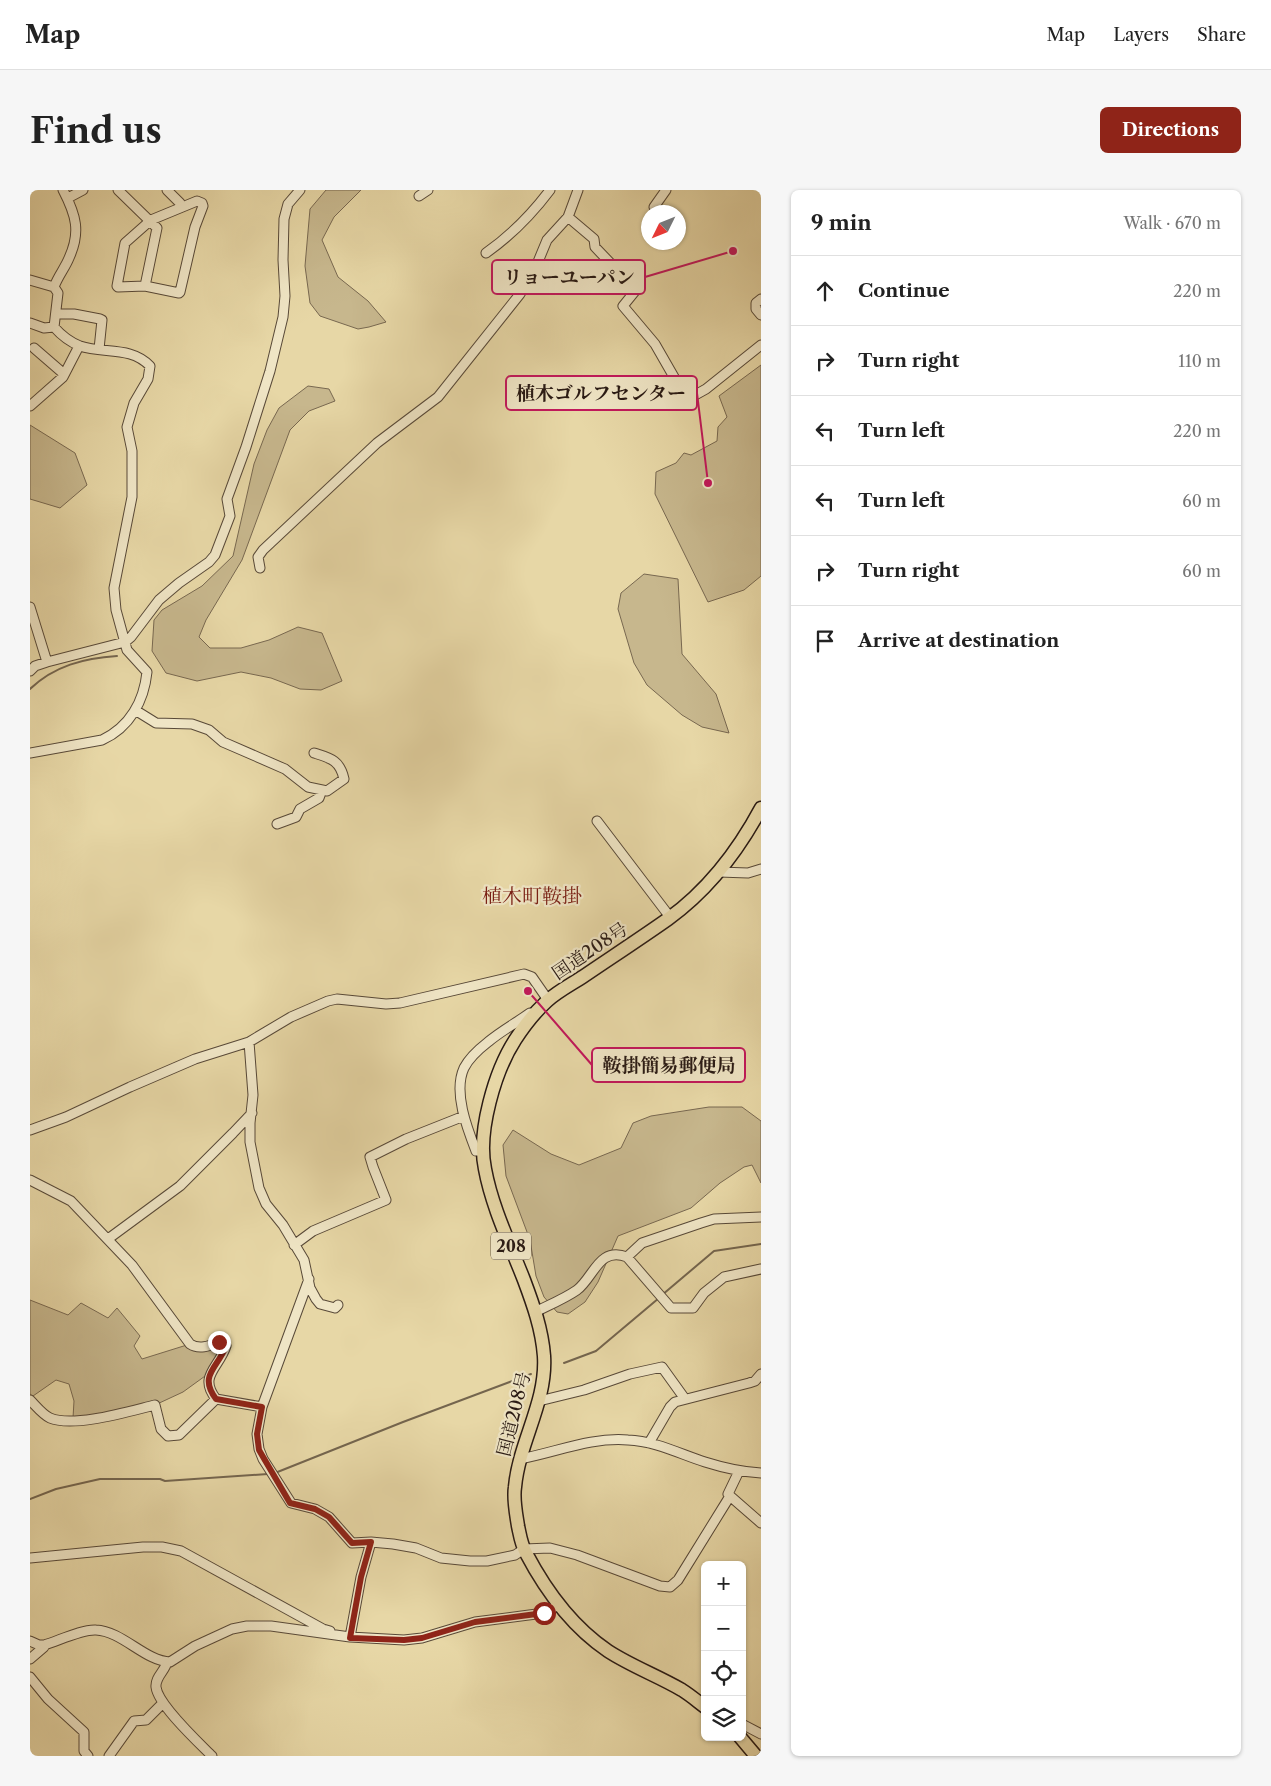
<!DOCTYPE html>
<meta charset="utf-8">
<style>
:root{--surface:#fff;--page:#f6f6f6;--text:#222;--muted:#767676;--line:#e0e0e0;--accent:#8f2418}
body{margin:0;font-family:"Libre Caslon Text","Noto Serif JP",serif;background:var(--page);color:var(--text)}
.controls{position:absolute;right:15px;bottom:15px;display:grid;overflow:hidden;border-radius:8px;box-shadow:0 1px 4px #0004}
.controls button{width:45px;height:45px;display:grid;place-items:center;padding:0;border:0;border-bottom:1px solid var(--line);background:var(--surface);color:var(--text);font:25px sans-serif}
.compass{position:absolute;left:611px;top:15px;width:45px;height:45px;border-radius:50%;background:var(--surface);box-shadow:0 1px 4px #0004;rotate:227deg}
.stop{position:absolute;width:15px;height:15px;margin:-11px;border:4px solid #8f2418;border-radius:50%;background:#fff}
.stop.end{background:#8f2418;border-color:#fff;box-shadow:0 1px 5px #0008}
.list{margin:0;padding:0;list-style:none}
h2{display:flex;justify-content:space-between;align-items:center;height:65px;margin:0;padding:0 20px;font-size:21px}
h2 small{font-size:16px;font-weight:400;color:var(--muted)}
.list li{display:grid;grid-template-columns:32px 1fr auto;gap:15px;align-items:center;box-sizing:border-box;height:70px;padding:0 20px;border-top:1px solid var(--line)}
.list b{display:block;font-size:19px;white-space:nowrap}
.list em{font-size:16px;font-style:normal;color:var(--muted)}
.icon{flex:none;width:28px;height:28px;fill:none;stroke:currentColor;stroke-width:2;stroke-linecap:round;stroke-linejoin:round}
.map{position:relative;flex:none;width:731px;height:1566px;overflow:hidden;border-radius:8px}
header{display:flex;align-items:center;gap:30px;box-sizing:border-box;height:70px;padding:0 25px;background:var(--surface);border-bottom:1px solid var(--line)}
header strong{font-size:24px}
nav{display:flex;gap:28px;margin-inline-start:auto;font-size:18px}
.intro{display:flex;align-items:center;justify-content:space-between;box-sizing:border-box;height:120px;padding:0 30px}
h1{margin:0;font-size:35px}
.button{padding:12px 22px;border-radius:8px;background:var(--accent);color:#fff;font-size:18px;font-weight:700}
main{display:flex;gap:30px;padding:0 30px}
aside{flex:1;background:var(--surface);border-radius:8px;box-shadow:0 1px 4px #0004}
.map>svg:first-child{display:block}
.green{fill:#c7b78d;stroke:#786850}
.lines{fill:none;stroke-linecap:round;stroke-linejoin:round}
.stream{stroke:#74654e;stroke-width:2}
.minor-casing{stroke:#584938;stroke-width:11}
.highway-casing{stroke:#291a14;stroke-width:15}
.minor{stroke:#efe5c5;stroke-width:9}
.highway{stroke:#e7d7a6;stroke-width:12}
.route{stroke:#8f2418;stroke-width:6}
.labels{text-anchor:middle;stroke-width:4.5;stroke-linejoin:round;paint-order:stroke}
.shield{fill:#efe5c5;stroke:#645749;stroke-width:1}
.shield-label{font-size:16px;font-weight:bold;fill:#291a14}
.street-label{font-size:18px;fill:#291a14;stroke:#efe5c5}
.quarter-label{font-size:20px;fill:#7a1f14;stroke:#efe5c5}
.leader{fill:none;stroke:#c2185b;stroke-width:2}
.callout-dot{fill:#c2185b;stroke:#efe5c5;stroke-width:2}
.callout{fill:#efe5c5;stroke:#c2185b;stroke-width:2}
.callout-label{font-size:19px;text-anchor:middle;font-weight:bold;fill:#291a14}
</style>
<header>
<strong>Map</strong>
<nav><a>Map</a><a>Layers</a><a>Share</a></nav>
</header>
<div class="intro"><h1>Find us</h1><a class="button">Directions</a></div>
<main>
<div class="map">
<svg width="731" height="1566" viewBox="0 0 731 1566">
<rect width="100%" height="100%" fill="#e7d7a6"/>
<filter id="stains"><feTurbulence type="fractalNoise" baseFrequency=".004" numOctaves="4"/><feColorMatrix values="0 0 0 0 .2 0 0 0 0 .09 0 0 0 0 .02 0 0 0 .5 -.17"/></filter>
<radialGradient id="worn" r=".72"><stop offset=".6" stop-color="#630" stop-opacity="0"/><stop offset="1" stop-color="#630" stop-opacity=".3"/></radialGradient>
<path class="green" d="M 296,0 L 331,0 L 304,27 L 292,50 L 308,87 L 338,111 L 356,132 L 339,137 L 328,139 L 290,126 L 280,113 L 275,76 L 280,19 Z
M 731,175 L 731,386 L 714,400 L 678,412 L 625,304 L 626,282 L 646,273 L 654,263 L 661,265 L 687,251 L 688,237 L 697,227 L 689,206 Z
M 278,196 L 299,199 L 305,211 L 279,221 L 260,240 L 212,370 L 176,430 L 169,447 L 180,458 L 211,458 L 239,450 L 268,437 L 292,443 L 312,491 L 291,500 L 270,499 L 241,488 L 211,482 L 167,491 L 136,483 L 122,461 L 124,430 L 132,420 L 172,396 L 203,366 L 224,274 L 237,240 L 249,218 Z
M 0,235 L 45,263 L 57,295 L 30,318 L 0,309 Z
M 614,384 L 648,389 L 652,464 L 686,504 L 699,543 L 672,537 L 652,525 L 617,495 L 604,473 L 588,419 L 591,403 Z
M 679,917 L 712,917 L 731,931 L 731,993 L 722,975 L 714,977 L 690,993 L 661,1018 L 588,1046 L 568,1092 L 555,1112 L 538,1124 L 527,1122 L 514,1107 L 506,1086 L 500,1050 L 476,986 L 473,955 L 483,940 L 521,964 L 549,975 L 591,958 L 603,933 L 621,926 Z
M 0,1110 L 38,1125 L 51,1113 L 78,1128 L 87,1118 L 110,1146 L 104,1156 L 112,1169 L 160,1154 L 193,1154 L 182,1181 L 153,1202 L 125,1215 L 43,1228 L 44,1211 L 39,1194 L 26,1190 L 3,1206 L 0,1204 Z"/>
<g class="lines">
<path class="stream" d="M 0,499 C 24,476 54,468 87,466
M 632,1105 L 684,1061 L 731,1054
M 534,1173 L 566,1161 L 629,1108
M 245,1283 L 373,1232 L 501,1184
M 0,1309 L 26,1299 L 70,1289 L 130,1289 L 135,1291 L 238,1284"/>
<g class="minor-casing">
<path id="minor" d="M 88,0 L 127,38 L 115,96
M 137,0 L 150,13 L 151,17
M 389,6 L 398,0
M 38,8 L 53,0
M 167,11 L 172,13 L 173,16 L 165,37 L 150,102 L 149,103 L 115,96 L 88,97 L 87,96 L 95,53 L 121,30 Z
M 624,17 L 636,0
M 538,27 L 564,49 L 565,57 L 606,100 L 593,116 L 625,154 L 656,208 L 667,204 L 676,199 L 731,155
M 456,63 C 480,46 502,24 520,0
M 0,90 L 24,97
M 731,109 L 726,113 L 726,119 L 731,125
M 26,124 L 44,124 L 70,129 L 72,130 L 69,159
M 0,133 L 14,138 L 24,137
M 4,158 L 34,184
M 0,216 L 33,187 L 49,156
M 230,378 L 228,367 L 233,360 L 347,253 L 408,207 L 490,104 L 505,79 L 517,50 L 538,27 L 548,0
M 0,417 L 17,472
M 0,481 L 5,476 L 17,472 L 95,452 L 101,447 L 129,410 L 149,393 L 179,372 L 185,365 L 200,326 L 197,309 L 216,257 L 240,181 L 253,127 L 255,106 L 253,70 L 254,29 L 258,14 L 270,0
M 105,520 L 126,533 L 162,534 L 179,540 L 193,552 L 255,579 L 278,597 L 297,601 L 314,589 C 310,570 300,568 284,563
M 0,563 L 72,550 C 100,537 114,511 117,482 L 97,460 L 86,420 L 84,398 L 102,307 L 102,261 L 97,237 L 104,213 L 118,189 L 120,176 C 101,156 74,164 50,156 C 40,152 31,145 24,137 L 28,103 L 24,97 C 28,86 35,78 39,68 C 51,42 46,25 33,0
M 567,631 L 640,727
M 247,634 L 266,627 L 270,619 L 289,608 L 292,600
M 689,682 L 718,683 L 731,679
M 219,852 L 223,905 L 220,933 L 220,952 L 229,998 L 236,1014 L 253,1035 L 274,1070 L 280,1098 L 286,1109 L 290,1114 L 305,1118 L 308,1115
M 0,940 L 36,927 L 100,897 L 165,869 L 219,852 L 261,827 L 298,811 L 307,809 L 356,814 L 370,813 L 494,784 L 502,787 L 518,810 L 515,813
M 453,961 L 446,961 C 437,938 423,902 434,878 C 439,868 449,859 458,852 C 471,841 486,833 500,823
M 0,990 L 41,1011 L 102,1075 L 160,1154 C 169,1160 179,1156 189,1152 L 196,1156 C 189,1178 168,1186 186,1209 L 232,1217
M 78,1049 L 150,996 L 203,943 L 222,923
M 264,1055 L 283,1041 L 356,1010 L 343,977 L 340,967 L 376,949 L 434,926
M 597,1067 L 612,1053 L 671,1033 L 684,1029 L 731,1027
M 279,1089 L 232,1217 L 227,1244 L 229,1259 L 233,1269 L 261,1313 L 285,1319 L 299,1327 L 322,1353 L 341,1352 L 363,1354 L 386,1358 L 411,1368 L 440,1371 L 457,1371 L 485,1365 L 494,1359 L 520,1358 L 547,1365 L 630,1396 L 640,1397 L 648,1390 L 700,1306 L 698,1304 L 709,1281
M 505,1122 C 519,1115 534,1109 547,1100 C 564,1087 569,1056 597,1067 L 641,1118 L 663,1118 L 674,1103 L 694,1087 L 731,1079
M 0,1210 C 6,1216 13,1225 20,1228 C 44,1238 100,1221 125,1215 L 131,1239 L 138,1246 L 149,1245 L 186,1209
M 509,1211 L 554,1200 L 600,1184 L 632,1177 L 655,1209
M 619,1253 L 640,1217 L 645,1212 L 719,1193 L 725,1191 L 731,1184
M 490,1269 C 527,1262 561,1247 598,1250 C 625,1251 650,1264 675,1272 C 694,1278 712,1282 731,1283
M 700,1306 L 731,1333
M 0,1368 L 113,1357 L 132,1357 L 151,1361 L 293,1439 L 300,1441
M 320,1447 L 331,1387 L 341,1352
M 0,1451 L 9,1455 L 14,1455 C 28,1451 52,1439 66,1440 C 92,1441 115,1471 140,1472 L 165,1456 L 202,1439 L 217,1436 L 241,1436 L 320,1447 L 374,1450 L 392,1448 L 445,1432 L 514,1423 L 528,1415
M 0,1469 L 14,1457 L 14,1455
M 137,1472 C 135,1481 125,1487 126,1497 C 128,1515 168,1552 182,1566
M 0,1487 L 18,1509 L 54,1542 L 54,1561 L 58,1566
M 712,1534 L 731,1544
M 79,1566 L 104,1531 L 116,1530 L 133,1513"/>
</g>
<g class="highway-casing">
<path id="highway" d="M 675,1517 C 667,1511 660,1505 652,1500 C 628,1486 601,1476 578,1461 C 541,1436 516,1401 496,1363 C 491,1354 490,1345 488,1336 C 486,1323 483,1309 485,1297 C 489,1252 517,1212 514,1166 C 512,1139 503,1114 494,1090 C 480,1054 462,1017 455,979 C 447,942 465,881 485,850 C 494,836 505,822 517,811 C 528,801 542,794 554,786 C 582,767 611,748 638,729 C 678,700 708,661 731,618
M 710,1547 L 726,1566"/>
</g>
<use href="#minor" class="minor"/>
<use href="#highway" class="highway"/>
</g>
<g class="lines">
<path class="route" d="M 189,1152 L 196,1156 C 188,1178 168,1185 186,1209 L 232,1217 L 227,1244 L 229,1260 L 260,1313 L 285,1319 L 299,1327 L 322,1353 L 341,1352 L 331,1387 L 320,1448 L 374,1450 L 392,1448 L 445,1432 L 514,1423"/>
</g>
<g class="labels">
<rect class="shield" x="461" y="1042.5" width="40" height="27" rx="4"/>
<g class="shield-label">
<text x="481" y="1062">208</text>
</g>
<g class="street-label">
<text transform="translate(560 761) rotate(-34)" y="6">国道208号</text>
<text transform="translate(484 1224) rotate(-76)" y="6">国道208号</text>
</g>
<g class="quarter-label">
<text x="502" y="713">植木町鞍掛</text>
</g>
</g>
<path class="leader" d="M703 61L615 87M678 293L667 203M498 801L562 875"/>
<g class="callout-dot">
<circle cx="703" cy="61" r="5"/>
<circle cx="678" cy="293" r="5"/>
<circle cx="498" cy="801" r="5"/>
</g>
<g class="callout">
<rect x="462" y="70" width="153" height="34" rx="5"/>
<rect x="476" y="186" width="191" height="34" rx="5"/>
<rect x="562" y="858" width="153" height="34" rx="5"/>
</g>
<g class="callout-label">
<text x="539" y="94">リョーユーパン</text>
<text x="571" y="210">植木ゴルフセンター</text>
<text x="639" y="882">鞍掛簡易郵便局</text>
</g>
<rect width="100%" height="100%" filter="url(#stains)"/>
<rect width="100%" height="100%" fill="url(#worn)"/>
</svg>
<div class="controls">
<button>+</button>
<button>−</button>
<button><svg class="icon" aria-label="locate" viewBox="0 0 24 24"><circle cx="12" cy="12" r="6"/><path d="M12 2v4M12 18v4M2 12h4M18 12h4"/></svg></button>
<button><svg class="icon" aria-label="layers" viewBox="0 0 24 24"><path d="M12 4l9 5-9 5-9-5zM3 14l9 5 9-5"/></svg></button>
</div>
<svg class="compass" viewBox="-18 -18 36 36"><path d="M0-13l5 13h-10z" fill="#e53935"/><path d="M0 13l5-13h-10z" fill="#767676"/></svg>
<div class="stop" style="left:514px;top:1423px"></div>
<div class="stop end" style="left:189px;top:1152px"></div>
</div>
<aside>
<h2>9 min<small>Walk · 670 m</small></h2>
<ul class="list">
<li><svg class="icon" aria-label="ahead" viewBox="0 0 24 24"><path d="M12 20V5M6 11l6-6 6 6"/></svg><div><b>Continue</b></div><em>220 m</em></li>
<li><svg class="icon" aria-label="right" viewBox="0 0 24 24"><path d="M7 20v-9h11M14 6l5 5-5 5"/></svg><div><b>Turn right</b></div><em>110 m</em></li>
<li><svg class="icon" aria-label="left" viewBox="0 0 24 24"><path d="M17 20v-9H6M10 6l-5 5 5 5"/></svg><div><b>Turn left</b></div><em>220 m</em></li>
<li><svg class="icon" aria-label="left" viewBox="0 0 24 24"><path d="M17 20v-9H6M10 6l-5 5 5 5"/></svg><div><b>Turn left</b></div><em>60 m</em></li>
<li><svg class="icon" aria-label="right" viewBox="0 0 24 24"><path d="M7 20v-9h11M14 6l5 5-5 5"/></svg><div><b>Turn right</b></div><em>60 m</em></li>
<li><svg class="icon" aria-label="arrive" viewBox="0 0 24 24"><path d="M6 21V4h12l-3 4 3 4H6"/></svg><div><b>Arrive at destination</b></div></li>
</ul>
</aside>
</main>
